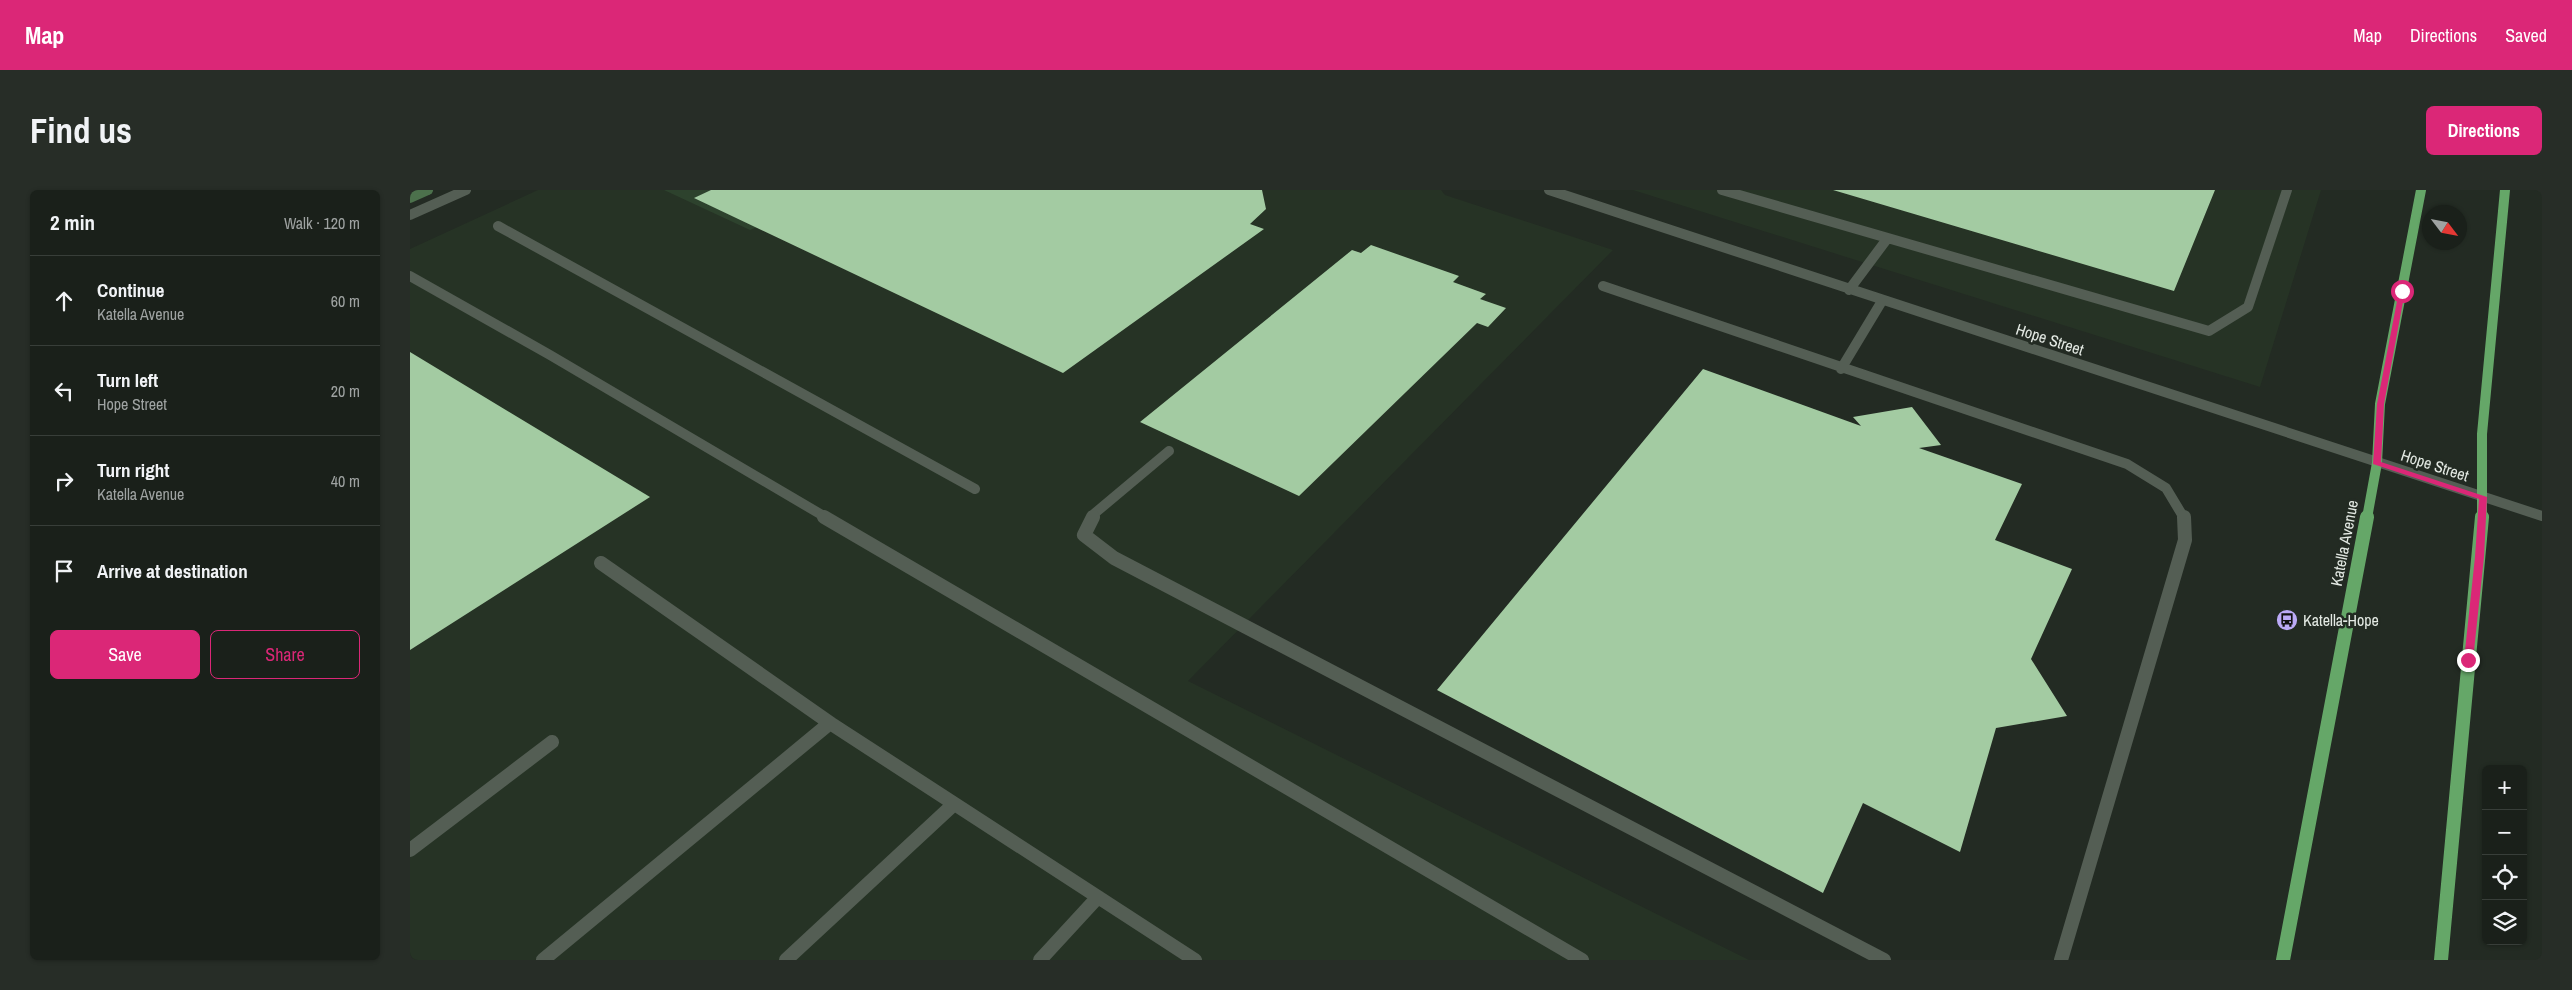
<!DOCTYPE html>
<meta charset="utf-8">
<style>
:root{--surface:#1a201a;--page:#272d27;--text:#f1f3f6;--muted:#9fa3a2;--line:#383e39;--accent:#db2777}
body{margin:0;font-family:"Archivo Narrow",sans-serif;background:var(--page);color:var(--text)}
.controls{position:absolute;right:15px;bottom:15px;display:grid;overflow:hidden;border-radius:8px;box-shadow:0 1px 4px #0004}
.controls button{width:45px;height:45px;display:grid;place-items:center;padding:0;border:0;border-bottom:1px solid var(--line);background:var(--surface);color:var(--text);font:25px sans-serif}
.compass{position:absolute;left:2012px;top:15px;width:45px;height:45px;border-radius:50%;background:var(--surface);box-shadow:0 1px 4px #0004;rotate:122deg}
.stop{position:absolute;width:15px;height:15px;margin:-11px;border:4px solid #db2777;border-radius:50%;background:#fff}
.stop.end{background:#db2777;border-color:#fff;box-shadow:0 1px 5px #0008}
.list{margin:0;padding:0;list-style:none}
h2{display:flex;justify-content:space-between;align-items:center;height:65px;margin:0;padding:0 20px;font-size:21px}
h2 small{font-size:16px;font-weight:400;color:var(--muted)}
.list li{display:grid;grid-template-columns:32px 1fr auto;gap:15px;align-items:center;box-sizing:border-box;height:90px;padding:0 20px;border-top:1px solid var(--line)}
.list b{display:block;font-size:19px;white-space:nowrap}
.list p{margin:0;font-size:16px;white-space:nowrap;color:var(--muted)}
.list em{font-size:16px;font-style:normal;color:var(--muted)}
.actions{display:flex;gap:10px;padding:15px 20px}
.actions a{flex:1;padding:11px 0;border:1px solid var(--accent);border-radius:8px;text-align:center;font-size:18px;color:var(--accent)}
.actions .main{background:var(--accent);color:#fff}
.icon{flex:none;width:28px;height:28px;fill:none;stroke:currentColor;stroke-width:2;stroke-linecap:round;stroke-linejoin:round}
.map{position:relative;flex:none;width:2132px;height:770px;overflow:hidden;border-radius:8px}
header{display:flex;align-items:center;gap:30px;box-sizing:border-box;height:70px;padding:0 25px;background:var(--accent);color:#fff}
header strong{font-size:24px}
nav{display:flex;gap:28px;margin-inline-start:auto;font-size:18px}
.intro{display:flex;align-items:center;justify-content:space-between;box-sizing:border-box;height:120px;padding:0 30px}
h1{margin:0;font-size:35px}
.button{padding:12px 22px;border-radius:8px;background:var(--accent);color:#fff;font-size:18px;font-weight:700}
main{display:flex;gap:30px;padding:0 30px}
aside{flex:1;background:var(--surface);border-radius:8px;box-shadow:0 1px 4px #0004}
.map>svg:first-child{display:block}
.built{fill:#263325}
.green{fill:#2d422d}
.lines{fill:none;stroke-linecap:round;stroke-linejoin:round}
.stream{stroke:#4c714c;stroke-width:10}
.building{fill:#a3cba2}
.minor-far1{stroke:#545e54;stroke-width:10}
.minor{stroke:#545e54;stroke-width:14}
.major-far1{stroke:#65a768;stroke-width:10}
.major{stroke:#65a768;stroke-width:14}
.route{fill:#db2777}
.labels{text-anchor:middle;stroke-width:5;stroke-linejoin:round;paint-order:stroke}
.street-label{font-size:16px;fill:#e3e9e3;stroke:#232b23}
.poi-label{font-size:16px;fill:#e3e9e3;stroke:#232b23;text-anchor:start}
</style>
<header>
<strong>Map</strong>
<nav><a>Map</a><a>Directions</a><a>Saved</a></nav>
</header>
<div class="intro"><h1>Find us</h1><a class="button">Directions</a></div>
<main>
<aside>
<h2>2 min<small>Walk · 120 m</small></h2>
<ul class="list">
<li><svg class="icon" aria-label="ahead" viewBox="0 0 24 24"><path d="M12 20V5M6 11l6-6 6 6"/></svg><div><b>Continue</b><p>Katella Avenue</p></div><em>60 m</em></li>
<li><svg class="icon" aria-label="left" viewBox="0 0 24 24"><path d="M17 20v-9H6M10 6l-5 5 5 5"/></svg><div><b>Turn left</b><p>Hope Street</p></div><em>20 m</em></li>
<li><svg class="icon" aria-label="right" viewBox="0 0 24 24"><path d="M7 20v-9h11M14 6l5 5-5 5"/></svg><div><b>Turn right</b><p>Katella Avenue</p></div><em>40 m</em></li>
<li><svg class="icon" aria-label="arrive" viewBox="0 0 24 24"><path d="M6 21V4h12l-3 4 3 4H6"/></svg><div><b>Arrive at destination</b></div></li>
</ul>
<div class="actions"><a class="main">Save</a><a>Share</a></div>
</aside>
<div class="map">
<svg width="2132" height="770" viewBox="0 0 2132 770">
<rect width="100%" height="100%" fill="#232b23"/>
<path class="built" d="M 128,0 L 1031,0 L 1035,5 L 1203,60 L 778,491 L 1339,770 L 0,770 L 0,59 Z
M 1223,0 L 1911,0 L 1850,197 Z"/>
<path class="green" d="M 254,0 L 301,0 L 285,8 L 347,37 L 340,40 Z"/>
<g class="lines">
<path class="stream" d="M 0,8 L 18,0"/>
</g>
<path class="building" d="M 301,0 L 852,0 L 856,19 L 840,34 L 854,39 L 653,183 L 284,8 Z
M 1423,0 L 1805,0 L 1764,101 Z
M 961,55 L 1049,86 L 1043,92 L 1076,104 L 1070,109 L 1096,118 L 1078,137 L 1067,133 L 889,306 L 730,232 L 942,60 L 951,63 Z
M 0,162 L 240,307 L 0,460 Z
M 1293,179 L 1451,236 L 1443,227 L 1502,217 L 1531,255 L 1509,258 L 1612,294 L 1585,350 L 1662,379 L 1621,469 L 1657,526 L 1586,538 L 1550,662 L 1453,613 L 1413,703 L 1027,500 Z"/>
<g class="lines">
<path class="minor-far1" d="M 1139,0 L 2132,326
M 1312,0 L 1799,141 L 1838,117 L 1877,0
M 0,25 L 56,0
M 88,36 L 565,299
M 0,86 L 140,165 L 417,328
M 1193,96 L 1717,274 L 1756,298 L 1774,328
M 1439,100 L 1477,49
M 1431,179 L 1472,111
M 682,328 L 685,323 L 759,261"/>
<path class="minor" d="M 414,327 C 668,474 919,624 1172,770
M 683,327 L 674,345 L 704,368 L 1474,770
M 420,533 L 785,770
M 0,660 L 142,552
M 133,770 L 420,533 L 191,373
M 376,770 L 544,614
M 630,770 L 688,707
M 1651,770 L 1775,350 L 1774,327"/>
<path class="major-far1" d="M 1957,328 L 1967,273 L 1970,214 L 2011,0
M 2072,328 L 2072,244 L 2095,0"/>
<path class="major" d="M 1873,770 L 1957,327
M 2031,770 L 2072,327"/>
</g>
<path class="route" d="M 1992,99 L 1995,101 L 1974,214 L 1971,272 L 2077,307 L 2074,367 L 2063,470 L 2058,474 L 2054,470 L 2065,367 L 2069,309 L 1963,274 L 1967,214 L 1989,101 Z"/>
<defs>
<g id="bus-disc" transform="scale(1.125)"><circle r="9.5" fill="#bbaaf6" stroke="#232b23"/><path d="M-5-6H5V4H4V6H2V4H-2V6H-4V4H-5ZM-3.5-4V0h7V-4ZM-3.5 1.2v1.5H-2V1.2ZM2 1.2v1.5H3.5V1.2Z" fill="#111"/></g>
</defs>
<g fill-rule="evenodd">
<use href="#bus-disc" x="1877" y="430"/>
</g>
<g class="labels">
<g class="street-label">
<text transform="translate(1640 149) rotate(18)" y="6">Hope Street</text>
<text transform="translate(2025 275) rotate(18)" y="6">Hope Street</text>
<text transform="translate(1934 353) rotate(-79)" y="6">Katella Avenue</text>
</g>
<g class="poi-label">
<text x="1893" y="436">Katella-Hope</text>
</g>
</g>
</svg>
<div class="controls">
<button>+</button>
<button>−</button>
<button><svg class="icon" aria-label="locate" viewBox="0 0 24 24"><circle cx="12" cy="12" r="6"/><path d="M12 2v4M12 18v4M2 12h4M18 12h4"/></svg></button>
<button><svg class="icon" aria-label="layers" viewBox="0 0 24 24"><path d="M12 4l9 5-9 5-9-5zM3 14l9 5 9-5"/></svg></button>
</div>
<svg class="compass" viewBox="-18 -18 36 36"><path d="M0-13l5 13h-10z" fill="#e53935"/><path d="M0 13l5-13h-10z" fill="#9fa3a2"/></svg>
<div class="stop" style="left:1992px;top:101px"></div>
<div class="stop end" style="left:2058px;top:470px"></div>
</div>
</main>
